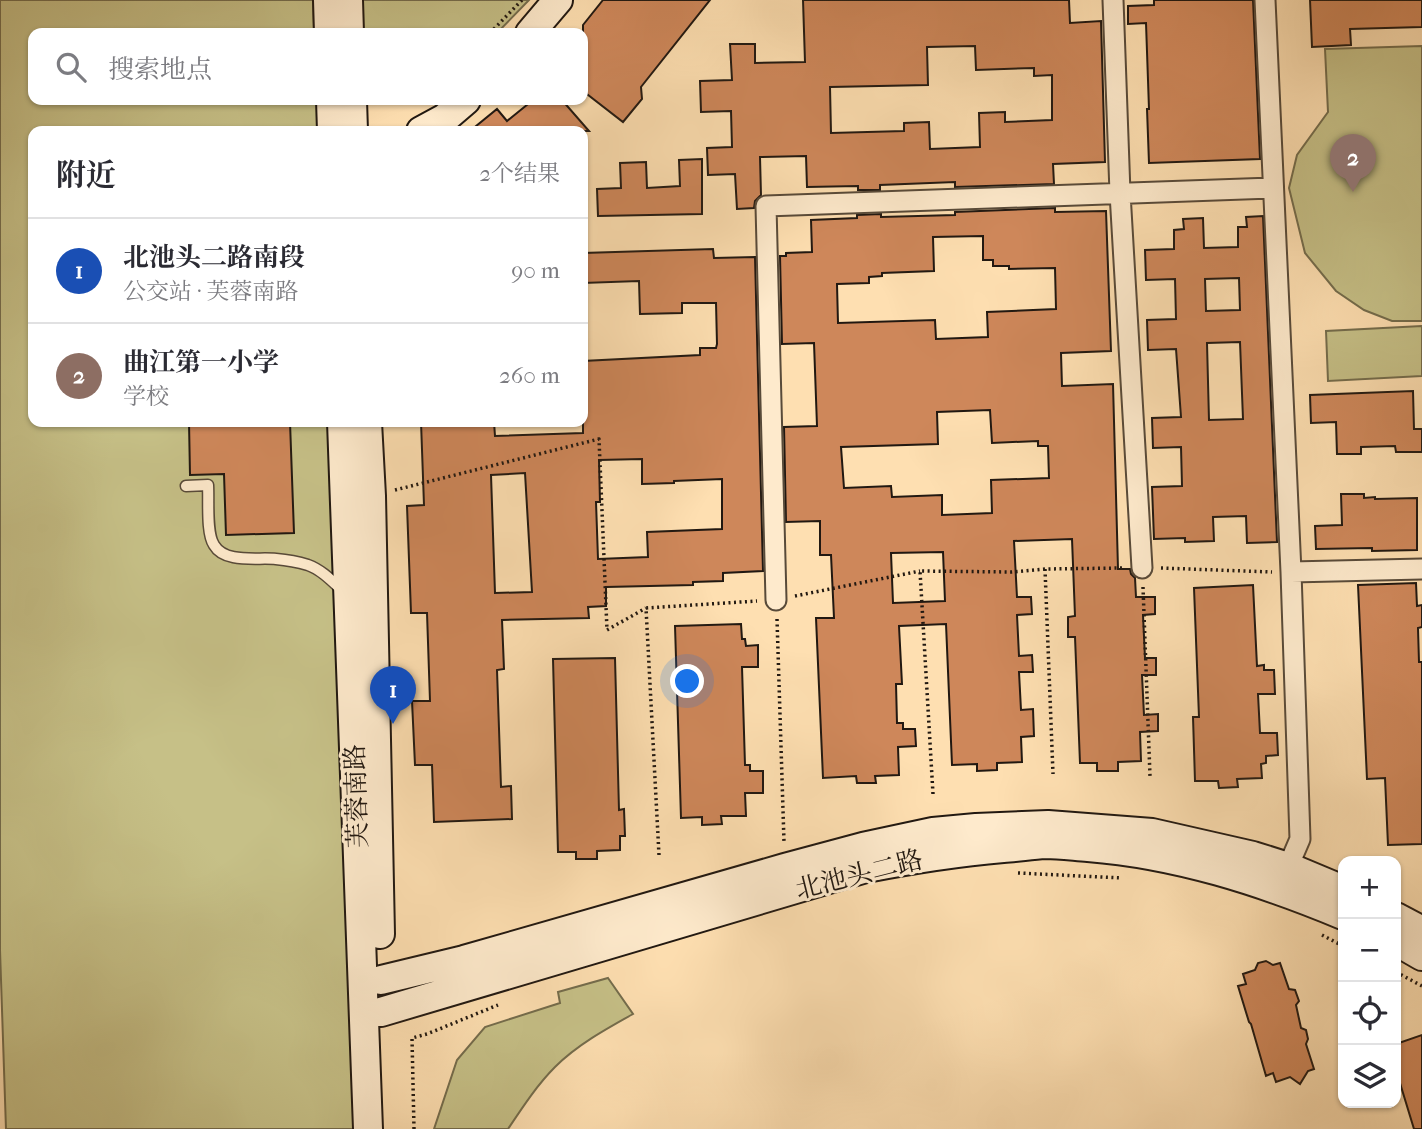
<!DOCTYPE html>
<html lang="zh">
<meta charset="utf-8">
<style>
:root{--surface:#fff;--page:#f2f2f3;--text:#2b2b33;--muted:#7c7c81;--line:#e1e1e2;--accent:#1a73e8}
body{margin:0;font-family:"IM FELL French Canon","Noto Serif SC",serif;background:var(--page);color:var(--text)}
.controls{position:absolute;right:21px;bottom:21px;display:grid;overflow:hidden;border-radius:14px;box-shadow:0 2px 5px #0004}
.controls button{width:63px;height:63px;display:grid;place-items:center;padding:0;border:0;border-bottom:2px solid var(--line);background:var(--surface);color:var(--text);font:35px sans-serif}
.you{position:absolute;left:688px;top:682px;width:24px;height:24px;margin:-18px;border:5px solid #fff;border-radius:50%;background:#1a73e8;box-shadow:0 0 0 10px #1a73e833}
.badge{display:grid;place-items:center;width:46px;height:46px;border-radius:50%;background:var(--accent);color:#fff;font-size:23px;font-weight:700}
.pin{position:absolute;translate:-50% -58px;filter:drop-shadow(0 2px 4px #0008)}
.pin::after{content:'';position:absolute;top:37px;width:24px;height:21px;background:inherit;clip-path:polygon(0 0,100% 0,50% 100%)}
.list{margin:0;padding:0;list-style:none}
h2{display:flex;justify-content:space-between;align-items:center;height:91px;margin:0;padding:0 28px;font-size:30px}
h2 small{font-size:23px;font-weight:400;color:var(--muted)}
.list li{display:grid;grid-template-columns:46px 1fr auto;gap:21px;align-items:center;box-sizing:border-box;height:105px;padding:0 28px;border-top:2px solid var(--line)}
.list b{display:block;font-size:26px;white-space:nowrap}
.list p{margin:0;font-size:23px;white-space:nowrap;color:var(--muted)}
.list em{font-size:23px;font-style:normal;color:var(--muted)}
.icon{flex:none;width:38px;height:38px;fill:none;stroke:currentColor;stroke-width:2;stroke-linecap:round;stroke-linejoin:round}
.map{position:relative;flex:none;width:1422px;height:1129px;overflow:hidden}
.search{position:absolute;background:var(--surface);box-shadow:0 2px 5px #0004;left:28px;top:28px;width:560px;height:77px;display:flex;align-items:center;gap:18px;box-sizing:border-box;padding:0 24px;border-radius:14px;color:var(--muted);font-size:26px}
.panel{position:absolute;background:var(--surface);box-shadow:0 2px 5px #0004;left:28px;top:126px;width:560px;height:301px;border-radius:14px}
.map>svg:first-child{display:block}
.green{fill:#c6c087;stroke:#746c4c;stroke-width:2}
.building{fill:#ce875a;stroke:#211811;stroke-width:2;fill-rule:evenodd}
.lines{fill:none;stroke-linecap:round;stroke-linejoin:round}
.lane-casing{stroke:#584a39;stroke-width:13}
.street-casing{stroke:#584a39;stroke-width:23}
.secondary-casing{stroke:#211811;stroke-width:32}
.path{stroke:#211811;stroke-width:3.5;stroke-dasharray:2 3.5;stroke-linecap:butt}
.lane{stroke:#feeacc;stroke-width:10}
.street{stroke:#feeacc;stroke-width:19}
.secondary{stroke:#feeacc;stroke-width:28}
.labels{text-anchor:middle;stroke-width:6;stroke-linejoin:round;paint-order:stroke}
.street-label{font-size:26px;fill:#211811;stroke:#feeacc}
</style>
<div class="map">
<svg width="1422" height="1129" viewBox="0 0 1422 1129">
<rect width="100%" height="100%" fill="#fedfb1"/>
<filter id="stains"><feTurbulence type="fractalNoise" baseFrequency=".00286" numOctaves="4"/><feColorMatrix values="0 0 0 0 .2 0 0 0 0 .09 0 0 0 0 .02 0 0 0 .5 -.17"/></filter>
<radialGradient id="worn" r=".72"><stop offset=".6" stop-color="#630" stop-opacity="0"/><stop offset="1" stop-color="#630" stop-opacity=".3"/></radialGradient>
<path class="green" d="M 0,0 L 313,0 L 314,33 L 33,33 L 33,100 L 317,100 L 318,131 L 33,131 L 33,422 L 330,422 L 358,1129 L 6,1129 L 0,950 Z
M 360,0 L 529,0 L 497,33 L 361,33 Z
M 1422,46 L 1422,321 L 1392,321 L 1364,310 L 1336,291 L 1305,253 L 1289,188 L 1297,155 L 1328,112 L 1325,49 Z
M 1422,326 L 1422,376 L 1328,381 L 1326,331 Z
M 608,978 L 633,1014 C 606,1029 577,1045 555,1067 C 537,1085 522,1108 508,1129 L 434,1129 L 457,1060 L 485,1027 L 560,1003 L 558,992 Z"/>
<path class="building" d="M 603,0 L 710,0 L 641,87 L 642,99 L 623,122 L 583,91 L 583,25 Z
M 803,0 L 1069,0 L 1070,23 L 1101,21 L 1105,162 L 1053,164 L 1054,184 L 955,187 L 955,182 L 880,185 L 880,190 L 858,190 L 858,186 L 807,187 L 806,156 L 760,157 L 761,195 L 755,201 L 754,208 L 737,209 L 735,174 L 708,175 L 707,148 L 732,147 L 731,111 L 701,112 L 700,81 L 732,80 L 730,44 L 755,44 L 755,63 L 805,62 ZM 975,46 L 976,70 L 1034,68 L 1034,76 L 1052,75 L 1052,120 L 1005,122 L 1005,112 L 979,113 L 980,147 L 930,149 L 929,122 L 904,123 L 904,131 L 831,133 L 830,87 L 928,85 L 927,47 Z
M 1154,0 L 1253,0 L 1260,159 L 1149,163 L 1147,109 L 1149,109 L 1146,23 L 1128,24 L 1128,6 L 1154,5 Z
M 1310,0 L 1422,0 L 1422,27 L 1350,29 L 1351,45 L 1312,47 Z
M 533,100 L 562,100 L 589,131 L 470,131 L 497,109 L 507,121 Z
M 702,159 L 702,214 L 598,216 L 597,189 L 621,188 L 620,163 L 646,162 L 647,188 L 680,186 L 679,160 Z
M 1055,208 L 1055,212 L 1106,211 L 1111,351 L 1061,353 L 1062,386 L 1113,384 L 1118,569 L 1130,569 L 1131,574 L 1135,578 L 1136,597 L 1155,597 L 1155,614 L 1143,615 L 1145,658 L 1156,658 L 1156,675 L 1142,675 L 1144,715 L 1158,714 L 1158,731 L 1140,732 L 1141,761 L 1118,762 L 1118,771 L 1097,771 L 1097,763 L 1080,763 L 1075,637 L 1068,637 L 1068,617 L 1075,616 L 1072,539 L 1014,541 L 1017,597 L 1031,597 L 1032,614 L 1017,615 L 1019,656 L 1032,655 L 1033,672 L 1019,672 L 1021,710 L 1033,709 L 1034,736 L 1021,737 L 1022,762 L 997,763 L 997,770 L 977,771 L 977,764 L 952,765 L 946,624 L 899,626 L 902,684 L 896,684 L 897,723 L 903,723 L 903,729 L 915,729 L 916,746 L 898,747 L 899,775 L 875,776 L 876,783 L 857,783 L 856,776 L 823,778 L 816,618 L 834,618 L 831,555 L 820,555 L 820,521 L 786,522 L 784,427 L 817,426 L 814,343 L 782,344 L 780,256 L 786,256 L 786,253 L 812,252 L 811,220 L 857,218 L 857,215 L 881,214 L 881,217 L 955,215 L 955,212 ZM 983,236 L 983,260 L 993,260 L 993,266 L 1009,266 L 1009,269 L 1055,268 L 1056,309 L 987,312 L 988,337 L 936,339 L 935,320 L 838,323 L 837,284 L 869,283 L 869,277 L 882,276 L 882,273 L 934,271 L 933,237 ZM 990,410 L 992,443 L 1038,441 L 1038,446 L 1048,446 L 1049,478 L 991,480 L 992,513 L 942,515 L 942,495 L 892,497 L 891,486 L 844,488 L 841,447 L 938,444 L 937,412 ZM 943,552 L 945,601 L 893,603 L 891,553 Z
M 1263,216 L 1277,542 L 1247,543 L 1246,516 L 1213,517 L 1214,541 L 1185,542 L 1185,538 L 1154,539 L 1152,487 L 1182,486 L 1181,447 L 1153,448 L 1152,418 L 1181,417 L 1176,349 L 1148,350 L 1147,320 L 1176,319 L 1175,279 L 1146,280 L 1145,250 L 1174,249 L 1174,230 L 1184,229 L 1183,219 L 1203,218 L 1204,248 L 1238,247 L 1238,227 L 1247,227 L 1246,217 ZM 1239,278 L 1240,310 L 1206,311 L 1205,279 ZM 1240,342 L 1243,419 L 1209,420 L 1207,343 Z
M 713,249 L 714,258 L 755,257 L 763,571 L 723,573 L 723,581 L 693,582 L 693,585 L 606,587 L 606,606 L 588,607 L 589,618 L 502,620 L 504,669 L 497,670 L 501,787 L 511,786 L 512,819 L 434,822 L 432,765 L 415,765 L 412,701 L 430,701 L 427,613 L 411,613 L 407,506 L 424,505 L 421,422 L 494,422 L 495,436 L 583,433 L 583,361 L 700,355 L 700,348 L 716,348 L 717,344 L 716,303 L 682,303 L 682,313 L 640,314 L 639,281 L 583,283 L 583,253 ZM 642,459 L 642,484 L 674,483 L 674,481 L 722,479 L 722,529 L 647,532 L 648,557 L 598,559 L 596,502 L 600,502 L 599,460 ZM 525,473 L 532,592 L 495,593 L 491,475 Z
M 1413,391 L 1414,429 L 1422,429 L 1422,452 L 1396,452 L 1395,446 L 1361,447 L 1361,454 L 1337,454 L 1336,422 L 1311,423 L 1310,395 Z
M 189,422 L 290,422 L 294,533 L 226,535 L 224,474 L 190,475 Z
M 1341,494 L 1364,494 L 1364,498 L 1375,497 L 1375,499 L 1417,498 L 1417,550 L 1372,551 L 1372,548 L 1316,549 L 1315,526 L 1342,525 Z
M 1416,583 L 1417,606 L 1422,605 L 1422,627 L 1418,628 L 1419,662 L 1422,662 L 1422,844 L 1388,845 L 1385,778 L 1367,779 L 1358,585 Z
M 1253,585 L 1257,666 L 1264,665 L 1264,670 L 1274,670 L 1275,694 L 1258,694 L 1260,733 L 1277,733 L 1278,755 L 1266,756 L 1266,763 L 1261,764 L 1262,778 L 1237,779 L 1238,787 L 1219,788 L 1218,781 L 1195,781 L 1193,717 L 1199,717 L 1194,588 Z
M 741,624 L 742,639 L 745,639 L 746,646 L 758,645 L 758,667 L 742,667 L 745,765 L 750,765 L 750,771 L 763,771 L 763,793 L 745,793 L 746,816 L 721,816 L 722,824 L 702,825 L 702,817 L 681,818 L 675,626 Z
M 615,658 L 619,810 L 624,809 L 625,836 L 620,836 L 620,850 L 597,851 L 597,859 L 576,859 L 576,852 L 558,852 L 553,659 Z
M 1266,961 L 1273,965 L 1280,963 L 1289,989 L 1295,990 L 1299,1001 L 1296,1005 L 1301,1028 L 1306,1030 L 1308,1039 L 1306,1044 L 1314,1069 L 1308,1071 L 1300,1084 L 1290,1077 L 1276,1082 L 1273,1073 L 1266,1076 L 1251,1024 L 1249,1022 L 1238,986 L 1246,984 L 1243,974 L 1255,970 L 1258,963 Z
M 1422,1035 L 1422,1129 L 1414,1129 L 1396,1070 L 1396,1044 Z"/>
<g class="lines">
<g class="lane-casing">
<path id="lane" d="M 186,486 L 208,485 C 209,501 206,533 214,545 C 225,564 258,557 276,559 C 287,560 298,562 308,565 C 322,570 333,582 344,592"/>
</g>
<g class="street-casing">
<path id="street" d="M 1113,0 L 1120,193 L 1142,568
M 1265,0 L 1291,572 L 1300,839 L 1288,867
M 1291,572 L 1422,569
M 776,600 L 766,206 L 1273,188"/>
</g>
<g class="secondary-casing">
<path id="secondary" d="M 328,0 L 329,33
M 348,0 L 349,33
M 530,33 L 558,0
M 331,100 L 332,131
M 352,100 L 353,131
M 421,131 L 445,118 L 466,100
M 342,422 L 368,1129
M 367,422 L 371,496 L 380,934
M 1396,917 L 1422,931
M 1396,941 L 1422,956
M 381,980 L 464,960 L 785,868 L 863,847 L 933,832 L 976,828 L 1048,825 L 1152,833 L 1253,856 L 1288,867 L 1343,890
M 381,1012 L 866,868 C 912,859 957,852 1003,848 C 1017,847 1031,845 1045,844 C 1059,844 1074,846 1088,847 C 1177,854 1261,881 1343,915"/>
</g>
<path class="path" d="M 490,33 L 522,0
M 383,100 L 393,100
M 395,490 L 599,439 L 607,630 L 646,608
M 1161,568 L 1272,572
M 1045,569 L 1053,774
M 1143,587 L 1150,776
M 795,596 L 920,571
M 777,619 L 784,842
M 933,794 L 920,571 L 1012,572 L 1045,569 L 1122,568
M 659,855 L 646,608 L 757,601
M 1018,873 L 1122,878
M 1322,935 L 1343,946
M 1396,972 L 1422,986
M 414,1129 L 412,1038 L 427,1034 L 498,1005"/>
<use href="#lane" class="lane"/>
<use href="#street" class="street"/>
<use href="#secondary" class="secondary"/>
</g>
<g class="labels">
<g class="street-label">
<text transform="translate(356 796) rotate(-92)" y="9">芙蓉南路</text>
<text transform="translate(859 874) rotate(-14)" y="9">北池头二路</text>
</g>
</g>
<rect width="100%" height="100%" filter="url(#stains)"/>
<rect width="100%" height="100%" fill="url(#worn)"/>
</svg>
<div class="controls">
<button>+</button>
<button>−</button>
<button><svg class="icon" aria-label="locate" viewBox="0 0 24 24"><circle cx="12" cy="12" r="6"/><path d="M12 2v4M12 18v4M2 12h4M18 12h4"/></svg></button>
<button><svg class="icon" aria-label="layers" viewBox="0 0 24 24"><path d="M12 4l9 5-9 5-9-5zM3 14l9 5 9-5"/></svg></button>
</div>
<div class="you"></div>
<div class="pin badge" style="left:393px;top:724px;background:#1a4fb4">1</div>
<div class="pin badge" style="left:1353px;top:192px;background:#8d6e63">2</div>
<div class="search"><svg class="icon" aria-label="search" viewBox="0 0 24 24"><circle cx="10" cy="10" r="6"/><path d="M15 15l6 6"/></svg>搜索地点</div>
<section class="panel">
<h2>附近<small>2个结果</small></h2>
<ul class="list">
<li><span class="badge" style="background:#1a4fb4">1</span><div><b>北池头二路南段</b><p>公交站 · 芙蓉南路</p></div><em>90 m</em></li>
<li><span class="badge" style="background:#8d6e63">2</span><div><b>曲江第一小学</b><p>学校</p></div><em>260 m</em></li>
</ul>
</section>
</div>
